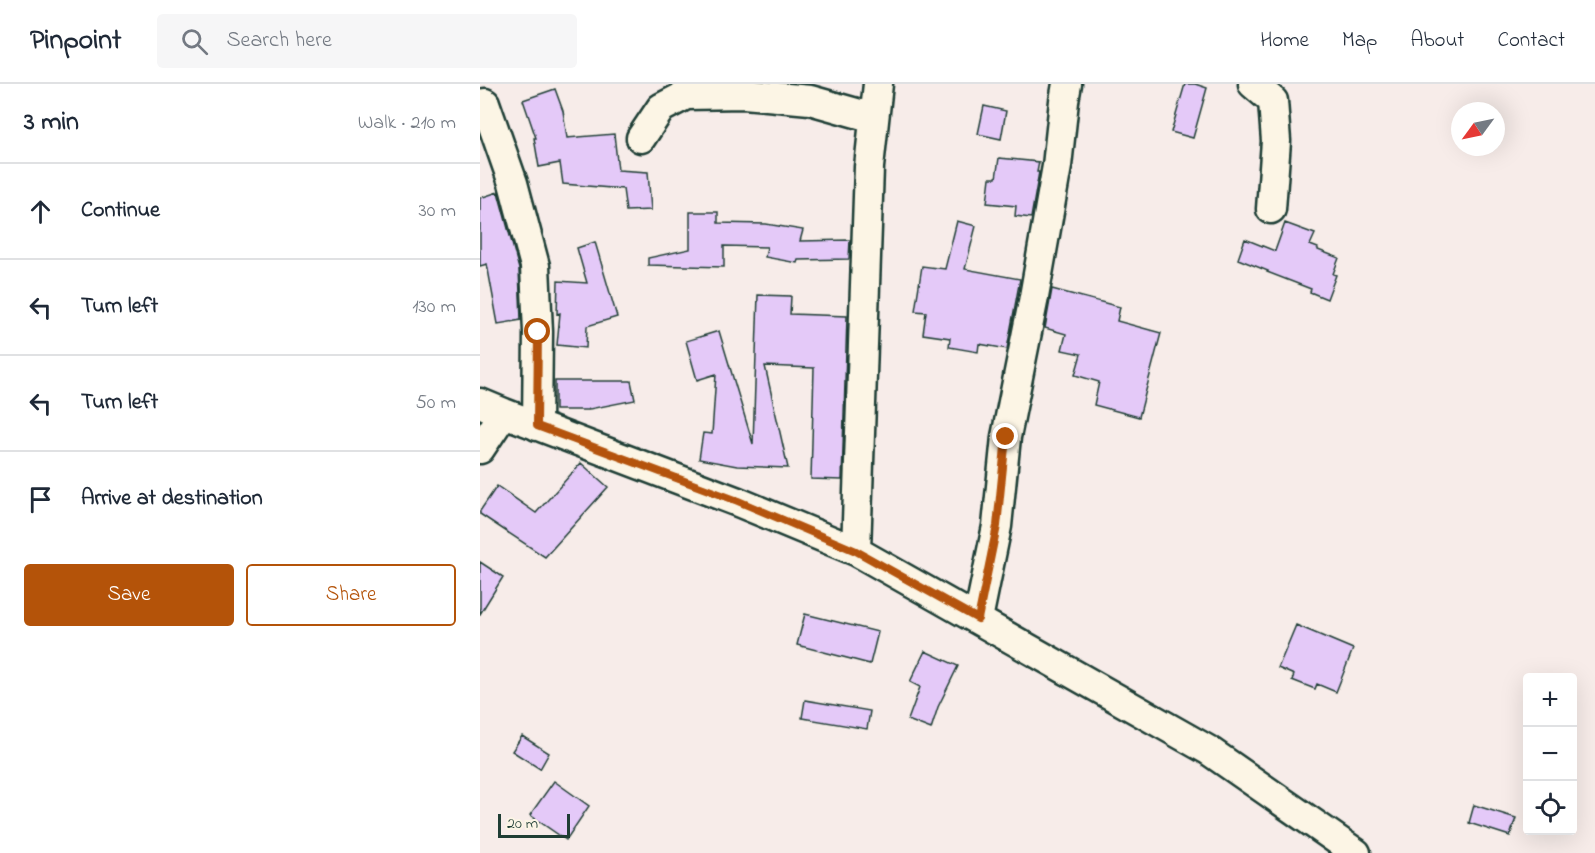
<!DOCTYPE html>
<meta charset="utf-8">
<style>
:root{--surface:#fff;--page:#f6f6f7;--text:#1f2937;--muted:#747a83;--line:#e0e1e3;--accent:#b45309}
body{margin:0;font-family:"Indie Flower",sans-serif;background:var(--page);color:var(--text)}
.controls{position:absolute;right:18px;bottom:18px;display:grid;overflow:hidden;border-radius:6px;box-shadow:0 6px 24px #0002}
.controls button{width:54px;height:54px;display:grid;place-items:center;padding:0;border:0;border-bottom:2px solid var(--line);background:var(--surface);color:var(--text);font:30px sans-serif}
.compass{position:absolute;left:971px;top:18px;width:54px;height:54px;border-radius:50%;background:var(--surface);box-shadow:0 6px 24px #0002;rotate:237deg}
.scale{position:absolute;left:18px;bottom:15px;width:72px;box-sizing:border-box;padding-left:6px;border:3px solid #1f3d34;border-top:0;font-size:16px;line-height:21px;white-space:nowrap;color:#1f3d34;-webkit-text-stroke:4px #fcf5e5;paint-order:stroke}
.stop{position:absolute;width:18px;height:18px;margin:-14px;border:4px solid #b45309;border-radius:50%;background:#fff}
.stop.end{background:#b45309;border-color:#fff;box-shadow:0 2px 6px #0008}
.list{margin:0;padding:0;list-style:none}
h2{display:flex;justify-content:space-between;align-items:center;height:78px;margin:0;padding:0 24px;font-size:26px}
h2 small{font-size:20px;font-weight:400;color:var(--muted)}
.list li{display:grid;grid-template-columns:39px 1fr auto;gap:18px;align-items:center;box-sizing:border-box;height:96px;padding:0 24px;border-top:2px solid var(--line)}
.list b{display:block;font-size:22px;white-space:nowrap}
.list em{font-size:20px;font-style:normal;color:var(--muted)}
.actions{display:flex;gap:12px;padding:18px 24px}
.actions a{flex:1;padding:14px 0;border:2px solid var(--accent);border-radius:6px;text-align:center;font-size:21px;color:var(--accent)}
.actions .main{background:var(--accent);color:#fff}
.icon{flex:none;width:33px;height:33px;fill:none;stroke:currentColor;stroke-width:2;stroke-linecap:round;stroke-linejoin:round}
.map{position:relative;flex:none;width:1115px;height:769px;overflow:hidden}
header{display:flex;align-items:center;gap:36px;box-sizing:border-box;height:84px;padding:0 30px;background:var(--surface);border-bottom:2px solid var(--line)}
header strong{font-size:28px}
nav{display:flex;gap:33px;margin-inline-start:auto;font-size:21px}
.search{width:420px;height:54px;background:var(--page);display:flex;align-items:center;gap:15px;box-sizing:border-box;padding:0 21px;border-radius:6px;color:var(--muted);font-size:22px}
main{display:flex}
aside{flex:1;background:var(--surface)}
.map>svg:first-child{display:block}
.building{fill:#e4c9f8;stroke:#1f3d34;stroke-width:1.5}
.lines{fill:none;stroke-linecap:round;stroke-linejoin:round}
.street-casing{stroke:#1f3d34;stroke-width:33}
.street{stroke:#fcf5e5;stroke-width:28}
.route{stroke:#b45309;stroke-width:8}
</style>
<header>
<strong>Pinpoint</strong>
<div class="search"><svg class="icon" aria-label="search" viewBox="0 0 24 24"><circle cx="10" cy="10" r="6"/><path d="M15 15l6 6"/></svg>Search here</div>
<nav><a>Home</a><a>Map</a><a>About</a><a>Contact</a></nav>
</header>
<main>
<aside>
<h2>3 min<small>Walk · 210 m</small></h2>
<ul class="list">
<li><svg class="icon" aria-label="ahead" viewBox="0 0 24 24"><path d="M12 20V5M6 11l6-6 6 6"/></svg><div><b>Continue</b></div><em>30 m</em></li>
<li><svg class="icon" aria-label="left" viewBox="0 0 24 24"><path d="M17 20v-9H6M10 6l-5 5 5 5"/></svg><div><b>Turn left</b></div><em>130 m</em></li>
<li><svg class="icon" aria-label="left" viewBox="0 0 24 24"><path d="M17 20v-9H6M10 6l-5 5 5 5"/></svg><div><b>Turn left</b></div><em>50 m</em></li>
<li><svg class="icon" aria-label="arrive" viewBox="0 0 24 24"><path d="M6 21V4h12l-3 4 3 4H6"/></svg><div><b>Arrive at destination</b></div></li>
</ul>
<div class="actions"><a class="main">Save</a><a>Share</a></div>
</aside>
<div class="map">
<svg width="1115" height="769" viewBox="0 0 1115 769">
<rect width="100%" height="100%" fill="#f7ece9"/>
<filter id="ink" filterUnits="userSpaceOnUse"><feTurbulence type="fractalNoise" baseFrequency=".0167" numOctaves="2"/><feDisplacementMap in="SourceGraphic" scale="12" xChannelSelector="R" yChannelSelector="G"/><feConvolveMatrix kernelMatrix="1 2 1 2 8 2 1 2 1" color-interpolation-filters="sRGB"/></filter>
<g filter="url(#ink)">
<path class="building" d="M 705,0 L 715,0 L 727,4 L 713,54 L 691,48 Z
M 75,5 L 83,27 L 87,54 L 134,50 L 138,86 L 168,88 L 171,126 L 146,127 L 143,105 L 83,100 L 80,79 L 59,83 L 54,54 L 56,54 L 43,16 Z
M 504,22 L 526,27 L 521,55 L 498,50 Z
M 519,74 L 559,78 L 557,88 L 559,88 L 551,134 L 535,132 L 536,122 L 507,119 L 510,94 L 516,94 Z
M 18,108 L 39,185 L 41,236 L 18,240 L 7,180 L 0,182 L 0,114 Z
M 210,128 L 238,128 L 238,139 L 286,140 L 323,146 L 320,157 L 370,156 L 369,175 L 318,176 L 317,179 L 285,173 L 287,163 L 244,162 L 244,183 L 168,181 L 168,174 L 210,165 Z
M 477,137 L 496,142 L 485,185 L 540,195 L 527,265 L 499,260 L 498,268 L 469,263 L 470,254 L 443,250 L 446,228 L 435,227 L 442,182 L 465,185 Z
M 805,139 L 835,150 L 830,161 L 838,164 L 838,166 L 859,174 L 853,190 L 856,191 L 847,215 L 830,208 L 831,205 L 787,188 L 788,187 L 758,175 L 765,155 L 795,167 Z
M 115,158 L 137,233 L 107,242 L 106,264 L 77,261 L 80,229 L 77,230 L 78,197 L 107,199 L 97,164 Z
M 572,205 L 640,223 L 637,237 L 681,249 L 659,333 L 614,321 L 619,298 L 595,291 L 601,270 L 582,266 L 586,250 L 565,244 Z
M 278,211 L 311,212 L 310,230 L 367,232 L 362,396 L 331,395 L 334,284 L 285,282 L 308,384 L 257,382 L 219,375 L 223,349 L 232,350 L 236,290 L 217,296 L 206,257 L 239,247 L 273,360 Z
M 75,297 L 151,297 L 155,316 L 109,325 L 109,326 L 75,326 Z
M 101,379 L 128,403 L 65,473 L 0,430 L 0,427 L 17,402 L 56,429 Z
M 0,478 L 23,493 L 0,530 Z
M 325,530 L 398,548 L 390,580 L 317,561 Z
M 816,541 L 873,565 L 856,608 L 837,600 L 835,605 L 812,596 L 814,591 L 798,584 Z
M 445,567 L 478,582 L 458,623 L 451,645 L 428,636 L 440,603 L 430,598 Z
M 325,616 L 390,627 L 387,645 L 322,634 Z
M 42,652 L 69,669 L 60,685 L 32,667 Z
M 74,697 L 109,722 L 86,756 L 50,731 Z
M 994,721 L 1036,734 L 1030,752 L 989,739 Z"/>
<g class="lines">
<g class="street-casing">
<path id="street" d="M 773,0 L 793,17 L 796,57 L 791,125
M 5,19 L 33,99 L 55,182 L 58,248 L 57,342
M 161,54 L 181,24 L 206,11 L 264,10 L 330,16 L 394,34
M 0,319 L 24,329 L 258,418 L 376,467 L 728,666 L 876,769
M 0,365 L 24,329
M 376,467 L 389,83 L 398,0
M 498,535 L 517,442 L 526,353 L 554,213 L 577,82 L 584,17 L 587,0"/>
</g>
<use href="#street" class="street"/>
</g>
</g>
<g class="lines" filter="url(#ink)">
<path class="route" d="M 58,248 L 57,342 L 258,417 L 376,467 L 498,535 L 517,442 L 526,353"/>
</g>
</svg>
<div class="controls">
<button>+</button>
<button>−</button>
<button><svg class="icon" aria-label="locate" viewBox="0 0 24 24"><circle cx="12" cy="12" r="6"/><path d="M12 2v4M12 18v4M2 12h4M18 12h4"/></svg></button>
</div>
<svg class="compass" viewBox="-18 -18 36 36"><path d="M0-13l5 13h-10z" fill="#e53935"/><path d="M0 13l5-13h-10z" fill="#747a83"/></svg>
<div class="scale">20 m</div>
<div class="stop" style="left:58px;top:248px"></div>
<div class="stop end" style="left:526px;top:353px"></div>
</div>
</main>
